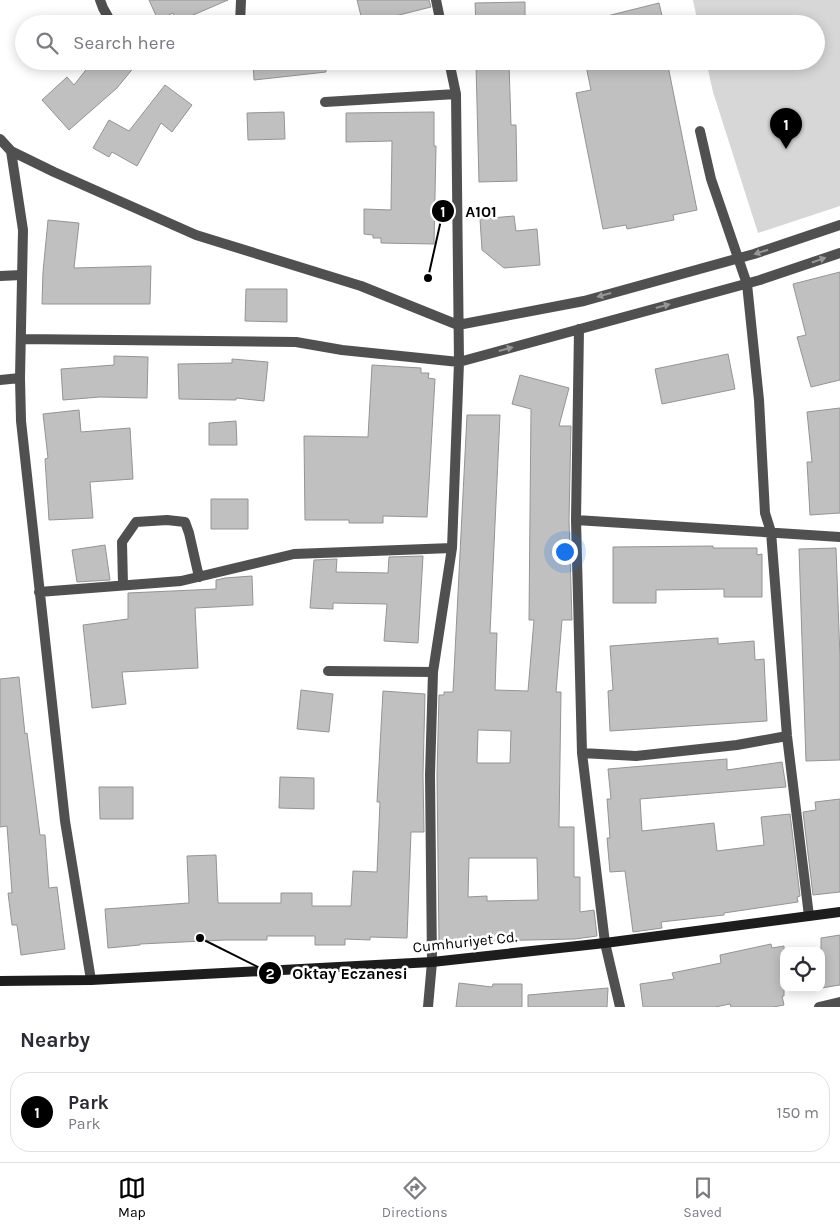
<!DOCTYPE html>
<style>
:root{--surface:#fff;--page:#f2f2f3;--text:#2b2b33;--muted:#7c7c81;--line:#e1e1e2;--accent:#000}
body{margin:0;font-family:Karla,sans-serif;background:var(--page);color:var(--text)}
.controls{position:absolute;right:15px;bottom:15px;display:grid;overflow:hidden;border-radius:10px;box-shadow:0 2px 12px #0003}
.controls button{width:45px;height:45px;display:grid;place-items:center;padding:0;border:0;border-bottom:1px solid var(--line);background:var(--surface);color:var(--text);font:25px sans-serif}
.you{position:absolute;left:564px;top:551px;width:18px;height:18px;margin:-12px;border:4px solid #fff;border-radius:50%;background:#1a73e8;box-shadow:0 0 0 8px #1a73e833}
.badge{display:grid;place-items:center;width:32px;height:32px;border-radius:50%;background:var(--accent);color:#fff;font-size:16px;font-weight:700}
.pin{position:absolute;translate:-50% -41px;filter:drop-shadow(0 1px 2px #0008)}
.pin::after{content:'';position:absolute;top:26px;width:18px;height:15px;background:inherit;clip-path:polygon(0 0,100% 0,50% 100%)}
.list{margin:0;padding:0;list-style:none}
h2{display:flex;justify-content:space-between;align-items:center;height:65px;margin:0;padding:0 20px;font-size:21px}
h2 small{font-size:16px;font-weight:400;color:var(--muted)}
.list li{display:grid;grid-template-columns:32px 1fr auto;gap:15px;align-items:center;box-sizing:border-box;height:80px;margin:0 10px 10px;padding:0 10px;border:1px solid var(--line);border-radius:20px}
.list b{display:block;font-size:19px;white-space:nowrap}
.list p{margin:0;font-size:16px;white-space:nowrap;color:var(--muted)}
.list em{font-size:16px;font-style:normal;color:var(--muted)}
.icon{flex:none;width:28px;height:28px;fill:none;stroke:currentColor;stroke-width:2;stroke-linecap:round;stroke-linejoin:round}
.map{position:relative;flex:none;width:840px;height:1007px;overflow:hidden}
.search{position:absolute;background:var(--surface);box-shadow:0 2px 12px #0003;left:15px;right:15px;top:15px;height:55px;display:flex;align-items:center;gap:12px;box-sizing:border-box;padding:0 18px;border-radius:28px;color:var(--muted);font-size:19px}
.sheet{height:155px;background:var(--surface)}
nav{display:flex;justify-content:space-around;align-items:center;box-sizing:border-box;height:70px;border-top:1px solid var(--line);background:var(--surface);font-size:14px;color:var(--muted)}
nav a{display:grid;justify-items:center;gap:2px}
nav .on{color:var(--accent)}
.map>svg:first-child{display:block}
.green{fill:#d7d7d7}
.building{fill:#c0c0c0;stroke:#949494;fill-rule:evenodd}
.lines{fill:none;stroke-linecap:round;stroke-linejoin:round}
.minor{stroke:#505050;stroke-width:10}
.secondary{stroke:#1d1d1d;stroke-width:10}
.oneway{fill:#969696}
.labels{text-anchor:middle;stroke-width:5;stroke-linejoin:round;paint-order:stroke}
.street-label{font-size:15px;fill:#000;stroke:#fff}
.leader{fill:none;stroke:#000;stroke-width:2}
.callout-dot{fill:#000;stroke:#fff;stroke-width:2}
.mark-label{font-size:15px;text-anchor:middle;font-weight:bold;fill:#fff}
.callout-label{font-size:16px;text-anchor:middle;font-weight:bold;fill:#000;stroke:#fff;stroke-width:5;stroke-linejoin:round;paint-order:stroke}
</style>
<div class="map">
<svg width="840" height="1007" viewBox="0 0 840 1007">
<rect width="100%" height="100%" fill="#fff"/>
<path class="green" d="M 693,0 L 840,0 L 840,206 L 758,233 L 713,92 L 706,61 L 816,61 L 816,24 L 698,24 Z"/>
<path class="building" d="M 149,0 L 228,0 L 177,22 L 173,13 L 158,20 Z
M 357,0 L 429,0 L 431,7 L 363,24 Z
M 525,2 L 525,24 L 476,24 L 475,3 Z
M 659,3 L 664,24 L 600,24 L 599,18 Z
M 93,61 L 139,61 L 117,88 L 69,130 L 42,100 L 67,77 L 74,85 Z
M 253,61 L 325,61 L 326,72 L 254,80 Z
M 585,61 L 667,61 L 697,210 L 673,215 L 674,220 L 627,229 L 626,225 L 603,229 L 576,93 L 591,90 Z
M 509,64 L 511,125 L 516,125 L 517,181 L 479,182 L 476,65 Z
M 165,85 L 192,105 L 172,132 L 161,123 L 137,166 L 112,152 L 109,157 L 93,148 L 109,120 L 129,131 Z
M 284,112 L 285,139 L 248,140 L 247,113 Z
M 434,112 L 434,146 L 436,146 L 434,244 L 381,243 L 381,238 L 373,238 L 373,235 L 364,234 L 364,209 L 391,210 L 392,141 L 346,142 L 346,113 Z
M 514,216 L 516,231 L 537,229 L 540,265 L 504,268 L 482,250 L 480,219 Z
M 48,220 L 79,223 L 74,268 L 151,266 L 150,304 L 42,304 L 43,272 Z
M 840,272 L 840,380 L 811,387 L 797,337 L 806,335 L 793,284 Z
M 246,289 L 287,289 L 287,322 L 245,321 Z
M 728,354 L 735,389 L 662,404 L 655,369 Z
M 114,356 L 148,357 L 147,398 L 100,397 L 63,400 L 61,369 L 114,365 Z
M 232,359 L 268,362 L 264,401 L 236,398 L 236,400 L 179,399 L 178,364 L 232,363 Z
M 372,365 L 421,368 L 421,373 L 429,373 L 428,378 L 435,379 L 427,517 L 383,516 L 383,523 L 349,523 L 349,520 L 305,520 L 304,436 L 368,437 Z
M 520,375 L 569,388 L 559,426 L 571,426 L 569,520 L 572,620 L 562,620 L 556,692 L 561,692 L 559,827 L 574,827 L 574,877 L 580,877 L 580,912 L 594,910 L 597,936 L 575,939 L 439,942 L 437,775 L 439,695 L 444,695 L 444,692 L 453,692 L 467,415 L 500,415 L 490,633 L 497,633 L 495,690 L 528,691 L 534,620 L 529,620 L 531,409 L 512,404 ZM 478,730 L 511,731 L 510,763 L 477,763 ZM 469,858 L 537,858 L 538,900 L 487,901 L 487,896 L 468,897 Z
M 840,408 L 840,513 L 810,515 L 807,462 L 812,462 L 807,412 Z
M 79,410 L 81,432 L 130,428 L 133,479 L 90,482 L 93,518 L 49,520 L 45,459 L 48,458 L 43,414 Z
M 236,421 L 237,445 L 209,445 L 209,423 Z
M 211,499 L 248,499 L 248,529 L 211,529 Z
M 105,545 L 110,580 L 77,582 L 72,550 Z
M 713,546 L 713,548 L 757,548 L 757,555 L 762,554 L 762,597 L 724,597 L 724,589 L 656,590 L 656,603 L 613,603 L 613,547 Z
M 836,548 L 840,658 L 840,760 L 806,761 L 799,549 Z
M 423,556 L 418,643 L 384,641 L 387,604 L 333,603 L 333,609 L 310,608 L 314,560 L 337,559 L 336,572 L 388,573 L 389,557 Z
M 252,576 L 253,605 L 195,608 L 198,668 L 122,672 L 126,704 L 92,708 L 83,625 L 128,619 L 128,593 L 216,589 L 216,580 L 225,578 Z
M 718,638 L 718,644 L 754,641 L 755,660 L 764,659 L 767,721 L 610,731 L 608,691 L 613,690 L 610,646 Z
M 19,677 L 25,734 L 27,733 L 40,835 L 45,835 L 49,888 L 57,887 L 65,949 L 21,955 L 17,925 L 12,925 L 8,893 L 12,893 L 7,826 L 0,827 L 0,679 Z
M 301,690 L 333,694 L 329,732 L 297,729 Z
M 383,691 L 425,694 L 423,775 L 424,832 L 411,832 L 407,938 L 370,937 L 370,940 L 345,939 L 345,945 L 315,945 L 315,936 L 267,936 L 267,940 L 225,940 L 140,944 L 140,945 L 108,948 L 105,909 L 189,903 L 187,856 L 216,855 L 218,903 L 281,903 L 281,893 L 312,893 L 312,906 L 351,906 L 353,871 L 377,872 L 380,802 L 377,802 Z
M 727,759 L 727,770 L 782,762 L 786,787 L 640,799 L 642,831 L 714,823 L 717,851 L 764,845 L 761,817 L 790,814 L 800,896 L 797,897 L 798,902 L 724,913 L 724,915 L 661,922 L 662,928 L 633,932 L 625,871 L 610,872 L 607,838 L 610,838 L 607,799 L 611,799 L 608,769 Z
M 280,777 L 314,778 L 314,809 L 279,808 Z
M 99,787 L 133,787 L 133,819 L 100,819 Z
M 840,799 L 840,892 L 813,895 L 803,812 L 816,810 L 815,802 Z
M 840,935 L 840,985 L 821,988 L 821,938 Z
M 771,944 L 772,948 L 784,946 L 784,996 L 782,996 L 784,1005 L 773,1007 L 731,1007 L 730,1004 L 715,1007 L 643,1007 L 640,984 L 674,979 L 672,973 L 721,963 L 720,955 Z
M 459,983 L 492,987 L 493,984 L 522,984 L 522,1007 L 456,1007 Z
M 608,988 L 607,1007 L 528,1007 L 528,995 Z"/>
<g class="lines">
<path class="minor" d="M 100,0 L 103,8 L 112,24
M 436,0 L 441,24
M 240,24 L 241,0
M 325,102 L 456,94
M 700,131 L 711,179 L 747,284 L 759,400 L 765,513 L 771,532 L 787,736 L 809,916
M 0,139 L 11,151 L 54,172 L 196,235 L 361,286 L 458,325 L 584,301 L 754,254 L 840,225
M 11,151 L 23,230 L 20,378 L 21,421 L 65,821 L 91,980
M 0,276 L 22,275
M 579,329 L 576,520 L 582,753 L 605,943 L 620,1007
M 21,339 L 296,342 L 342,350 L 459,362 L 760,280 L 840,253
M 0,380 L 20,378
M 576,520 L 840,537
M 123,585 L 122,542 L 136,522 L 167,520 L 185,522 L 189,533 L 199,577
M 39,592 L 181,581 L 294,554 L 452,548
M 328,671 L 433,672
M 582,753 L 636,756 L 737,745 L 787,736
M 428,1007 L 432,962 L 430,775 L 433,672 L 452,548 L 459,362 L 456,94 L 449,61
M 819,1007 L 840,1002"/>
<path class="secondary" d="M 0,981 L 91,980 L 432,962 L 605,943 L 840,912"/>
</g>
<defs><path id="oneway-solid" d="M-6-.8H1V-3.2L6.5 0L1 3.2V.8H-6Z" transform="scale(1.25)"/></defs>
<g class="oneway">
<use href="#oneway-solid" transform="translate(761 252) rotate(162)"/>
<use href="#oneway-solid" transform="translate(819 260) rotate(-19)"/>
<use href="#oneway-solid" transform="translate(604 295) rotate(165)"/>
<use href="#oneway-solid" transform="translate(663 306) rotate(-15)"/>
<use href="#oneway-solid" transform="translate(506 349) rotate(-15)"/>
</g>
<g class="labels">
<g class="street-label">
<text transform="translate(465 942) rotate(-6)" y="5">Cumhuriyet Cd.</text>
</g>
</g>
<path class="leader" d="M428 278L443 211M200 938L270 973"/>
<g class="callout-dot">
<circle cx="428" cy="278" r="5"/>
<circle cx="200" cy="938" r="5"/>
<circle cx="443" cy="211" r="12"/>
<circle cx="270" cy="973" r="12"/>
</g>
<g class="mark-label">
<text x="443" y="217">1</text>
<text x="270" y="979">2</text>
</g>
<g class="callout-label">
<text x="481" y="217">A101</text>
<text x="350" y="979">Oktay Eczanesi</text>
</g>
</svg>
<div class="controls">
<button><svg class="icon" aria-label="locate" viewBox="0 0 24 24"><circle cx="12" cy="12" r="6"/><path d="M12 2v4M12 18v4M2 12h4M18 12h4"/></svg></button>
</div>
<div class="you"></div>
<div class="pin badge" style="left:786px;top:149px">1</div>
<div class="search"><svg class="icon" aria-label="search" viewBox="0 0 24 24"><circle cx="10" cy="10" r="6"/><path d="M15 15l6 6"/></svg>Search here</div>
</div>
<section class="sheet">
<h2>Nearby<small></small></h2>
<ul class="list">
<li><span class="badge">1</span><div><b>Park</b><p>Park</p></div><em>150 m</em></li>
</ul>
</section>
<nav>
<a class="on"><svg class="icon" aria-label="map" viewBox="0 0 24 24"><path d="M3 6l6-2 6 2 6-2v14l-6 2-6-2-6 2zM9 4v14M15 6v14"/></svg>Map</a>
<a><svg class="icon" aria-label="directions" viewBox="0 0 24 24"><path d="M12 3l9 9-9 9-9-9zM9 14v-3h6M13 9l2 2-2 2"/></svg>Directions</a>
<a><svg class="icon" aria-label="saved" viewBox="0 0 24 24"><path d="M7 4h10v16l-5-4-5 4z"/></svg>Saved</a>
</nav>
